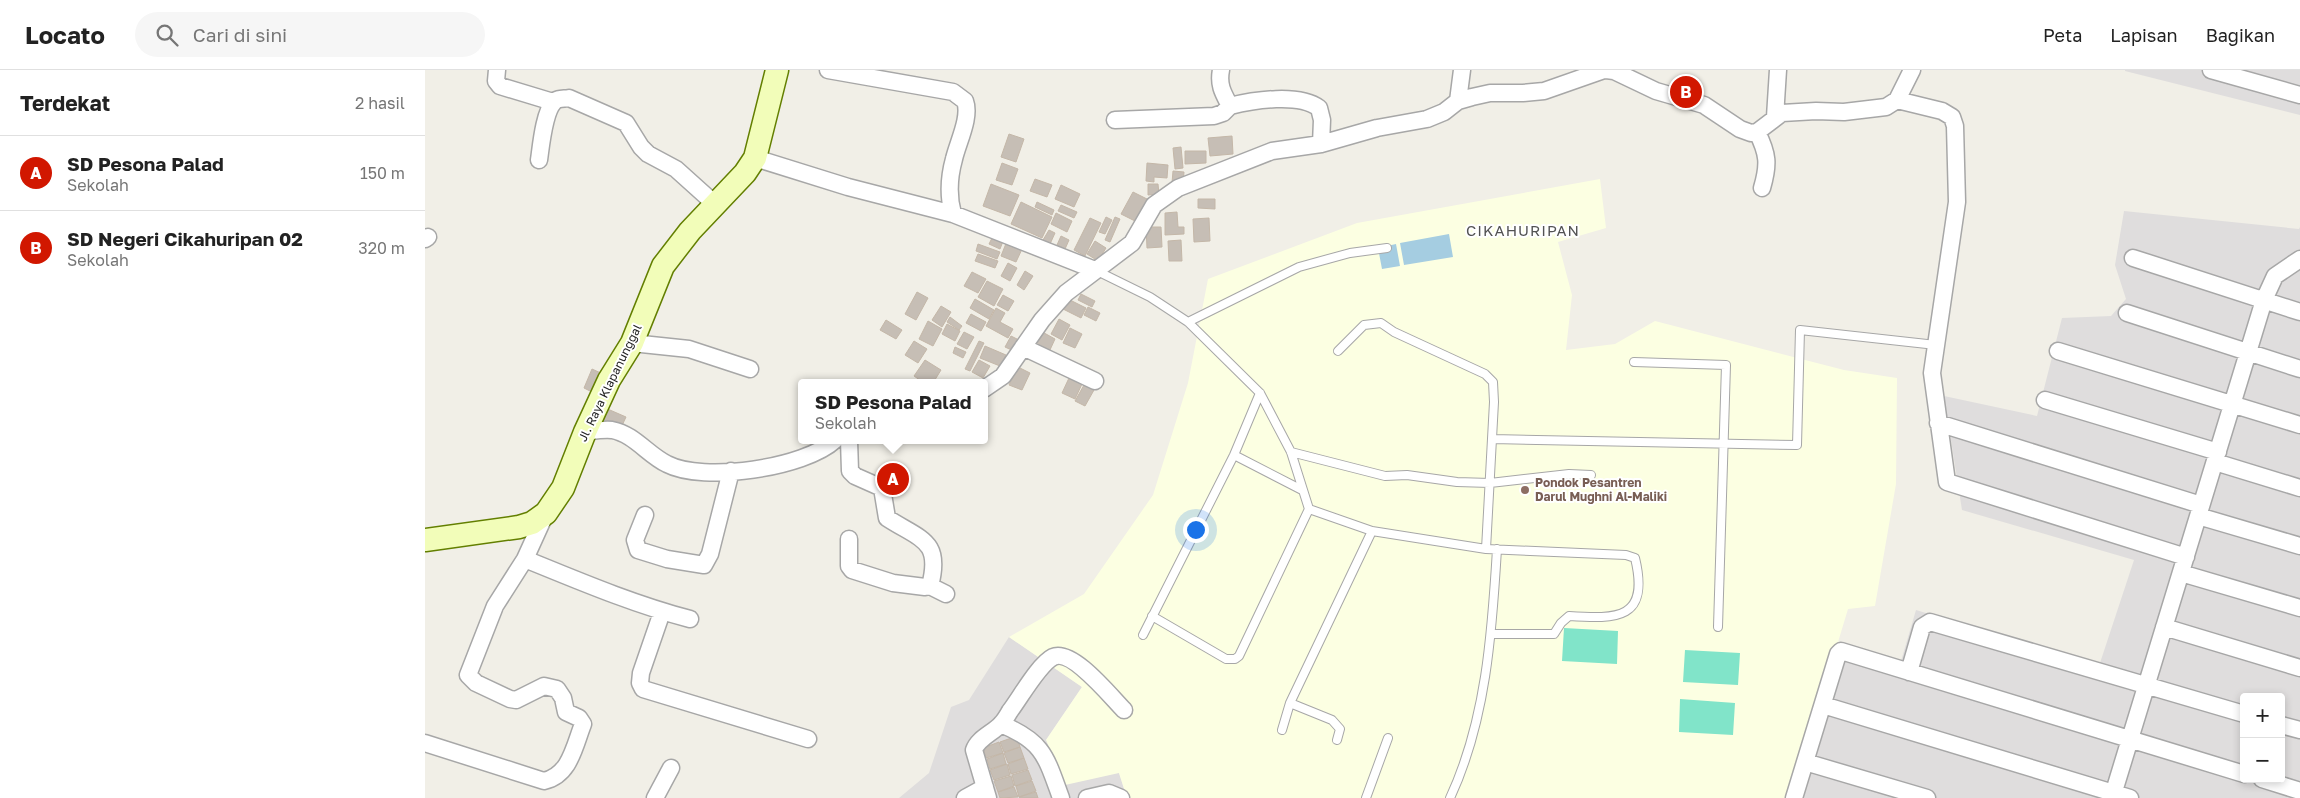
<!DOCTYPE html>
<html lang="id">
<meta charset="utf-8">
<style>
:root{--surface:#fff;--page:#f6f6f6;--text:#222;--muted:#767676;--line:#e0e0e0;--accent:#d11700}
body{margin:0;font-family:"Golos Text",sans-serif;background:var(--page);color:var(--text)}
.controls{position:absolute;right:15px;bottom:15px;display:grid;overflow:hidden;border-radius:5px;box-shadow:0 2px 8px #0003}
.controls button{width:45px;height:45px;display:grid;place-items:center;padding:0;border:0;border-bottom:1px solid var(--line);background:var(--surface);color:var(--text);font:25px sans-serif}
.you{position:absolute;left:770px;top:459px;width:18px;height:18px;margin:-12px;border:4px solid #fff;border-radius:50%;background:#1a73e8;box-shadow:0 0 0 8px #1a73e833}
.badge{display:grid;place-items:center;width:32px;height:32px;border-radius:50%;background:var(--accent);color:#fff;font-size:16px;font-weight:700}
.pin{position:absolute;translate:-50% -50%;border:2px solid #fff;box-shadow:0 1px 5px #0006}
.popup{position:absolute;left:373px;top:309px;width:190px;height:65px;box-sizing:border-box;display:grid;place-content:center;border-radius:5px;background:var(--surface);filter:drop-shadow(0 1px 4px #0005);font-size:16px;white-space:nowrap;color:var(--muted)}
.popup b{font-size:19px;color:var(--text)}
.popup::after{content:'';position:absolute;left:50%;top:100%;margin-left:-10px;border:10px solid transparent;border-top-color:var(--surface)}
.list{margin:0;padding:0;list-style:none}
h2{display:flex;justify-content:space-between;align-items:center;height:65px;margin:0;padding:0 20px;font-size:21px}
h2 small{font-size:16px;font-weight:400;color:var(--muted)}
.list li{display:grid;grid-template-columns:32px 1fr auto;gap:15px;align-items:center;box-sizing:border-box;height:75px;padding:0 20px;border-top:1px solid var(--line)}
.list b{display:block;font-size:19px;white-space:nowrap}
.list p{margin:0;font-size:16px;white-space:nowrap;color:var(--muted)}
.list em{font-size:16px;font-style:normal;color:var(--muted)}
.icon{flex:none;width:28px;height:28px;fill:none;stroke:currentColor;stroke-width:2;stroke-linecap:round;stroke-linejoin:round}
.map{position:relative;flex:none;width:1875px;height:728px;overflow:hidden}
header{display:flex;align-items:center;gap:30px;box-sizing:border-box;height:70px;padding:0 25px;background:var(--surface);border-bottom:1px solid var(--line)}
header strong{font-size:24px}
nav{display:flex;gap:28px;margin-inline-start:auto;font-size:18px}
.search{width:350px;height:45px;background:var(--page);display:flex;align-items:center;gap:12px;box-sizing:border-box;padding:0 18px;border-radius:28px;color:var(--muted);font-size:19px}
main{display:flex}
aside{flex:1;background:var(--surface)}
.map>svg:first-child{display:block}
.residential{fill:#dfdddd;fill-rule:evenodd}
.education{fill:#fcffe2}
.pitch{fill:#81e4c9}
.water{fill:#a5cde1}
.building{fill:#c6beb5;stroke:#c4b7a8}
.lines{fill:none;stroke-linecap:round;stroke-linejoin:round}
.lane-casing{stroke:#a7a7a7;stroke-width:10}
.street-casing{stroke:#a7a7a7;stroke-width:19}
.secondary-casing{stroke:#637f00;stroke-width:25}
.lane{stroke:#fff;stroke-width:8}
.street{stroke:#fff;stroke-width:16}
.secondary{stroke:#f2fdb9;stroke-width:22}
.education-dot{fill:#8d6e63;stroke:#fff;stroke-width:2}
.labels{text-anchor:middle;stroke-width:4;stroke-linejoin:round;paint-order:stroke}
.street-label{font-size:12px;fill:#202020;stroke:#fff}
.education-label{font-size:12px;font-weight:bold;fill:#785e54;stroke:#fff;text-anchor:start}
.quarter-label{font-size:15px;letter-spacing:1px;fill:#535353;stroke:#fff}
</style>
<header>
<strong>Locato</strong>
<div class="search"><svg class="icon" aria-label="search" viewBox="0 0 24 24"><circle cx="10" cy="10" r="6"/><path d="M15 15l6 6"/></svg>Cari di sini</div>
<nav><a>Peta</a><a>Lapisan</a><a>Bagikan</a></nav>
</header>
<main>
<aside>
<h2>Terdekat<small>2 hasil</small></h2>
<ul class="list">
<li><span class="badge">A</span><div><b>SD Pesona Palad</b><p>Sekolah</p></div><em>150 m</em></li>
<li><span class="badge">B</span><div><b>SD Negeri Cikahuripan 02</b><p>Sekolah</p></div><em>320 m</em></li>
</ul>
</aside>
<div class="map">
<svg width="1875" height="728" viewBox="0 0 1875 728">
<rect width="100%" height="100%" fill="#f1efe7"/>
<path class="residential" d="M 1875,0 L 1875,45 L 1700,1 L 1700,0 Z
M 1699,141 L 1874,159 L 1875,157 L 1875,728 L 1366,728 L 1413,576 L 1476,591 L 1491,540 L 1674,596 L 1709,490 L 1537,440 L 1519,326 L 1612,346 L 1637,248 L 1686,246 L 1701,229 L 1690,195 ZM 1819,627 L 1856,627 L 1856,709 L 1819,709 Z
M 584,567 L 657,617 L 621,670 L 694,703 L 702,728 L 474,728 L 504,703 L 526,637 L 544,630 Z"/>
<path class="education" d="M 1175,109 L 1181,158 L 1133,172 L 1147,225 L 1141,280 L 1190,274 L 1230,251 L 1419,300 L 1472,308 L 1471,414 L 1450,536 L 1423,539 L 1366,728 L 702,728 L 694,703 L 640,715 L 621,670 L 657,617 L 584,567 L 659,524 L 728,425 L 763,313 L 783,209 L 932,153 Z"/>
<path class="pitch" d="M 1139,558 L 1193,561 L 1192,594 L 1137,591 Z
M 1260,580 L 1315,583 L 1313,615 L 1258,612 Z
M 1255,629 L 1310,633 L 1308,665 L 1254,662 Z"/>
<path class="water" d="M 1024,164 L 1028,187 L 979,195 L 975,173 Z
M 971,174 L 975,196 L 957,199 L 953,178 Z"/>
<path class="building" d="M 584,64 L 599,69 L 591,92 L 576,87 Z
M 807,66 L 808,84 L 785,86 L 783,68 Z
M 756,77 L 758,98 L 750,99 L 748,78 Z
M 760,81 L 781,81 L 781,93 L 760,94 Z
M 577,93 L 593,99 L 587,115 L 571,110 Z
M 722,93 L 743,95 L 742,108 L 729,107 L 729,112 L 721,111 Z
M 748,101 L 759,102 L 758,114 L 747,113 Z
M 610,109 L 627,115 L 622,127 L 605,121 Z
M 566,114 L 594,125 L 585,146 L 558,136 Z
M 723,114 L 733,114 L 734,124 L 723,125 Z
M 636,115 L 655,124 L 649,137 L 630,129 Z
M 708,122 L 724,130 L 712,152 L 696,144 Z
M 773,129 L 790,129 L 790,139 L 773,138 Z
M 596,132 L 627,147 L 617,168 L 586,154 Z
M 612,132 L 629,140 L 627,145 L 610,137 Z
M 636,135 L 652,142 L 649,148 L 633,141 Z
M 752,142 L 753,157 L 759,157 L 759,164 L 740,165 L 740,143 Z
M 631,143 L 647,151 L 642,162 L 626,154 Z
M 681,147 L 687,150 L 680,164 L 674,162 Z
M 690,147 L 695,149 L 685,172 L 680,170 Z
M 665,148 L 676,153 L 660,186 L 649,180 Z
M 784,148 L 785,171 L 769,172 L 768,149 Z
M 721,157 L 736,157 L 737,177 L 722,178 Z
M 624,160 L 630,163 L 625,174 L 618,170 Z
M 570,162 L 580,166 L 575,179 L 564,174 Z
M 636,166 L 644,170 L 640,179 L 632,175 Z
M 756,170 L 757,191 L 744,191 L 743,171 Z
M 582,171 L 598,177 L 591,192 L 576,186 Z
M 670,171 L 681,178 L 673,191 L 662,184 Z
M 553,174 L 575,182 L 572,189 L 551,181 Z
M 553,184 L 573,191 L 570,198 L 550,191 Z
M 583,193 L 592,198 L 585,211 L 576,206 Z
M 600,201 L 608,206 L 599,220 L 592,215 Z
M 547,202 L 561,209 L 553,223 L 539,216 Z
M 562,211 L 578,219 L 569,236 L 553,227 Z
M 492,222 L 503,228 L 491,250 L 480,244 Z
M 656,224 L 670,231 L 667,237 L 653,230 Z
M 578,225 L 589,231 L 583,241 L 572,235 Z
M 550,229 L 569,240 L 564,249 L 545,238 Z
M 643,229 L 661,238 L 656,248 L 638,239 Z
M 516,236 L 526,242 L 517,257 L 507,250 Z
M 663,237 L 675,243 L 671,251 L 659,245 Z
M 571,238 L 580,243 L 575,252 L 588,259 L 583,268 L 561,256 Z
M 546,244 L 561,252 L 556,261 L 541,253 Z
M 525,247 L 537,256 L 534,260 L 522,252 Z
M 634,249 L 645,255 L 637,270 L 626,264 Z
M 461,250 L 477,260 L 471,269 L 455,260 Z
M 503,251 L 517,259 L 508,276 L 494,269 Z
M 522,254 L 535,261 L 530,271 L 517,264 Z
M 645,258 L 657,264 L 650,278 L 638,273 Z
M 612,259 L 630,269 L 624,282 L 605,272 Z
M 539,262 L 549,267 L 542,279 L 532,274 Z
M 586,266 L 596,271 L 591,282 L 580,277 Z
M 489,271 L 502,279 L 493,293 L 480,285 Z
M 554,271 L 559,273 L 545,301 L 540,299 Z
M 560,276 L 581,285 L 575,296 L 555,288 Z
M 530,277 L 541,282 L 538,288 L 528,283 Z
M 500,290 L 516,300 L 508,313 L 499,313 L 489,306 Z
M 554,290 L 565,296 L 558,308 L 547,302 Z
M 593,297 L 605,303 L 597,320 L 584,315 Z
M 167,299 L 178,304 L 169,323 L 159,318 Z
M 644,308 L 657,314 L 650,329 L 637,323 Z
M 659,315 L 669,320 L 660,336 L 650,331 Z
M 178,337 L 201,347 L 194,362 L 172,352 Z
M 592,666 L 595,677 L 579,682 L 575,672 Z
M 574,672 L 578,683 L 561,688 L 558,678 Z
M 595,677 L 599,688 L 583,693 L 579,683 Z
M 578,683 L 581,694 L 565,699 L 562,689 Z
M 599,688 L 603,699 L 586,704 L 583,694 Z
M 582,694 L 585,705 L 569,710 L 565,700 Z
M 603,700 L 607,710 L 590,716 L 587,705 Z
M 586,706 L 589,716 L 573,722 L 569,711 Z
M 607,711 L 611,721 L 594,727 L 591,716 Z
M 589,717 L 593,727 L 575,728 L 573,722 Z
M 611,722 L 613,728 L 595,728 L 594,727 Z"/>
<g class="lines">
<g class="lane-casing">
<path id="lane" d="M 670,200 L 725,227 L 763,252 L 835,323 L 866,382 L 884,439 L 947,461 L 1061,479 L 1201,485 L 1210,488 C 1225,550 1192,549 1144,546 L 1136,553 L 1129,564 L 1067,564
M 763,252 L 874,197 L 925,183 L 962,178
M 913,281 L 939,255 L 956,253 L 969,262 L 1060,304 L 1068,312 L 1069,332 L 1061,479
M 1209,292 L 1301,295 L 1293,557
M 1067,369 L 1372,375 L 1375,260 L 1511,275
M 866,382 L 960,406 L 982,405 L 1032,412 L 1065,413 L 1144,404 L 1166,405
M 809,385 L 877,420
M 727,546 L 801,589 L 810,589 L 814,586 L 884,439
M 718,565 L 809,385 L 835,323
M 865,633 L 907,650 L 915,659 L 912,670
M 857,660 L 865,633 L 947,461
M 941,728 L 963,668
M 1025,728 C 1061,651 1067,563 1072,479"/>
</g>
<g class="street-casing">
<path id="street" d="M 72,0 L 71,11 L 75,16 L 128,32
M 403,0 L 528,22 L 540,31 C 546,47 533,72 529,89 C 524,107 523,126 528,144 L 670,200
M 796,0 C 793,15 798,23 805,36 C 829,30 874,23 894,38 L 897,50 L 896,74
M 1181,0 L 1189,1 L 1231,21 L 1279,35 L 1315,59 L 1326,63 L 1332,62 L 1357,43 L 1391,41 L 1419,42 L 1461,37 L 1472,30 L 1487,0
M 1786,0 L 1875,25
M 1472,30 L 1517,41 L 1527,47 L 1530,56 L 1532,132 L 1507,303 L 1522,412 L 1761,487
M 1033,31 L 1037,0
M 1350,47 L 1353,0
M 690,50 L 789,46 L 798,43 L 805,36
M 1332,62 C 1343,84 1344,94 1337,118
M 330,88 L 423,117 L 528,144
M 114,90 C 116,76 119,42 129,32 C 132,28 139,29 144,28 L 201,53 L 216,77 L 223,84 L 251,99 L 291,135
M 0,169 L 3,167
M 1708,188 L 1875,242
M 1702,243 L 1875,299
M 207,273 L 264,279 L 325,299
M 598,277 L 670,311
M 1633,281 L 1875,355
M 559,319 L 578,306 L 617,250 L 641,223 L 707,173 L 729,135 L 753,118 L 847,81 L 896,74 L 952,58 L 1002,49 L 1019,42 L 1033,31 L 1047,27 L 1065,23 L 1098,23 L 1119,21 L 1179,0
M 1620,330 L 1793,382
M 1513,353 L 1776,435
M 160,362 C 168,361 178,359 187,360 C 209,364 223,385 242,394 C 278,413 380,398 410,370
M 424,370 L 425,401 L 430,406 L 457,418 L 462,448 C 496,470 517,470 505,516 L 521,524
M 1790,392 L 1875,418
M 220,445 L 210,470 L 213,480 L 242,489 L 279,495 L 285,484 L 306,401
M 1773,446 L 1875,476
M 424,469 L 424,496 L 427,500 L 468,513 L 500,517 L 505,516
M 100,489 C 154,511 208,534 265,549
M 1756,503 L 1875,538
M 237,542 L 216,603 L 215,613 L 218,619 L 383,669
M 1739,557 L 1875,598
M 1484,602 L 1497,557 L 1505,552 L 1819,644
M 1398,635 L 1705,728
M 576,654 C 619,672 621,687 636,728
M 1856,655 L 1875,660
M 0,673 L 119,711 C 145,705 149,677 158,654 L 154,648 L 141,642 L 138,628 L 132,619 L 119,616 L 91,630 L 85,629 L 51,613 L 43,605 L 70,536 L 100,489 L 120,445
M 1380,692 L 1502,728
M 1837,709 L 1875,721
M 230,728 L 246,698
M 540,728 L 560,717
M 563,728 L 549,680 C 553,668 568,663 576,654 C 580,650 582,646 585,641 C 595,628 614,594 628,587 C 647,578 686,627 699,640
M 662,728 L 684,723 L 696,728
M 1369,728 L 1413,584 L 1416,581 L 1819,704
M 1687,728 L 1839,230 L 1850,206 L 1875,189"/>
</g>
<g class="secondary-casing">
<path id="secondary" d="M 0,470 L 94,457 L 107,453 L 121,443 L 138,418 L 160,362 L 184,310 L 207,273 L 238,196 L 265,161 L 320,103 L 330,88 L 352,0"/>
</g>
<use href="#lane" class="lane"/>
<use href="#street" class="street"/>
<use href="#secondary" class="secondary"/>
</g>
<circle class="education-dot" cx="1100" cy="420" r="5"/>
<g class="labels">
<g class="street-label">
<text transform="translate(185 313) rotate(-64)" y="4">Jl. Raya Klapanunggal</text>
</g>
<g class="education-label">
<text x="1110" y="417">Pondok Pesantren<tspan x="1110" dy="14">Darul Mughni Al-Maliki</tspan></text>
</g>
<g class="quarter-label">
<text x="1098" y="166">CIKAHURIPAN</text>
</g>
</g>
</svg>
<div class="controls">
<button>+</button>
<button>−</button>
</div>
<div class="you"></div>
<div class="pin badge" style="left:468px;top:409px">A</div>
<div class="popup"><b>SD Pesona Palad</b>Sekolah</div>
<div class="pin badge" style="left:1261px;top:22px">B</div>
</div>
</main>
